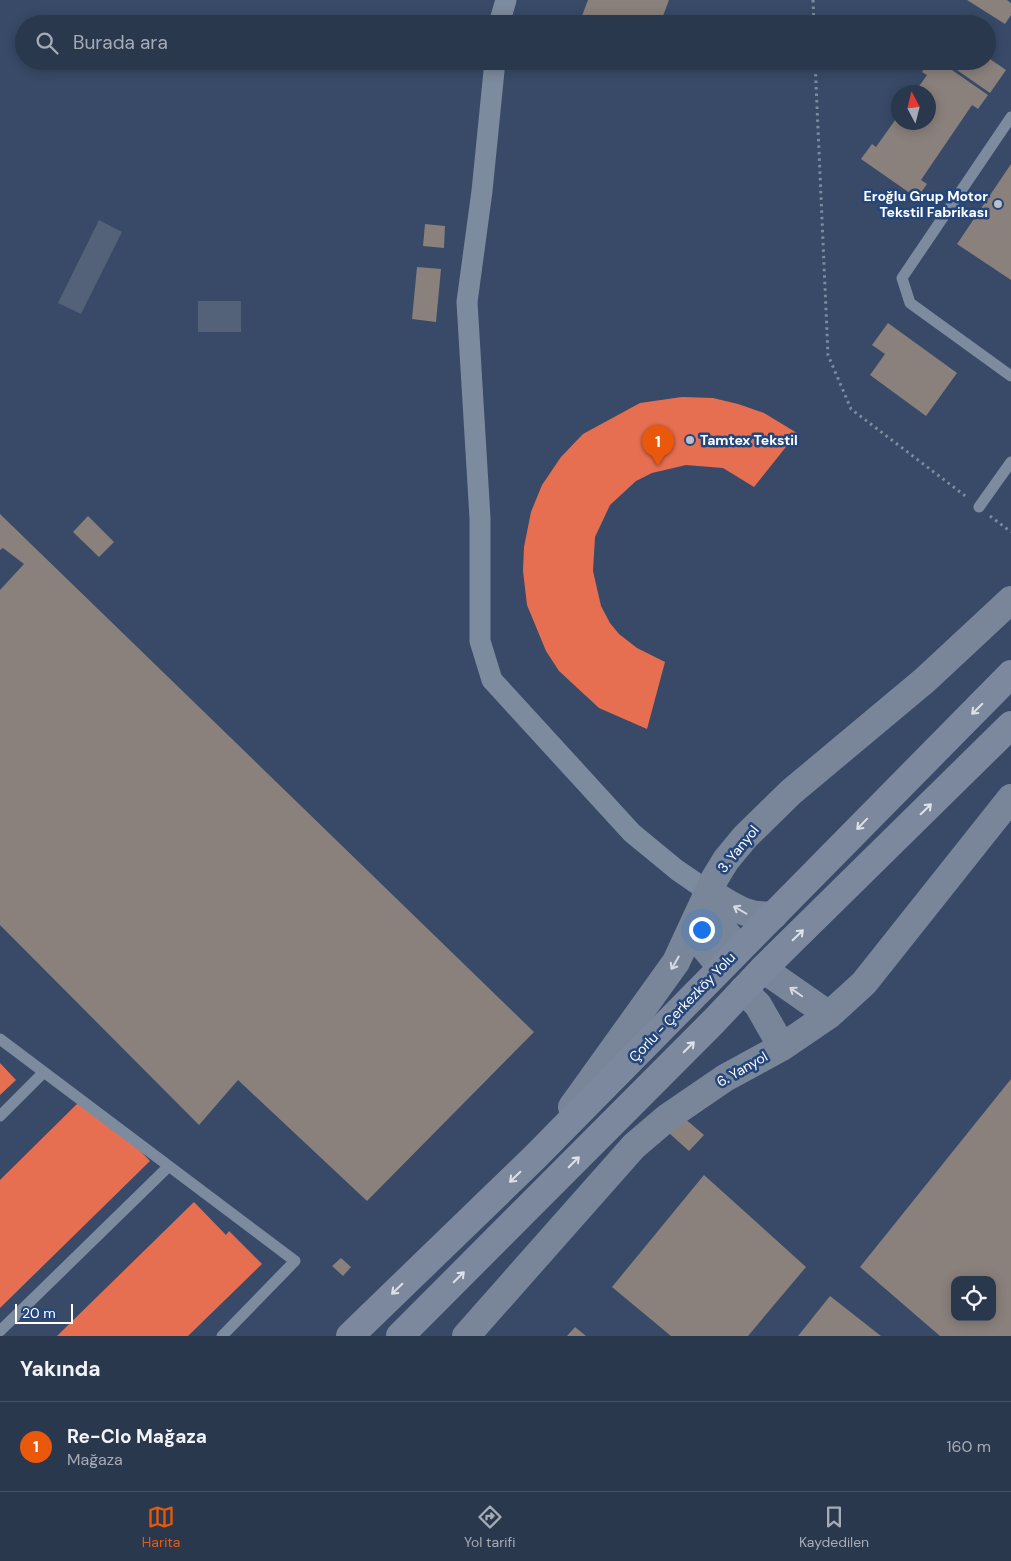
<!DOCTYPE html>
<html lang="tr">
<meta charset="utf-8">
<style>
:root{--surface:#2a384d;--page:#364357;--text:#f1f3f6;--muted:#a5acb6;--line:#465265;--accent:#ea580c}
body{margin:0;font-family:"DM Sans",sans-serif;background:var(--page);color:var(--text)}
.controls{position:absolute;right:15px;bottom:15px;display:grid;overflow:hidden;border-radius:10px;box-shadow:0 2px 12px #0003}
.controls button{width:45px;height:45px;display:grid;place-items:center;padding:0;border:0;border-bottom:1px solid var(--line);background:var(--surface);color:var(--text);font:25px sans-serif}
.compass{position:absolute;left:891px;top:85px;width:45px;height:45px;border-radius:50%;background:var(--surface);box-shadow:0 2px 12px #0003;rotate:353deg}
.scale{position:absolute;left:15px;bottom:12px;width:58px;box-sizing:border-box;padding-left:5px;border:2px solid #fff;border-top:0;font-size:14px;line-height:18px;white-space:nowrap;color:#fff;-webkit-text-stroke:4px #24467b;paint-order:stroke}
.you{position:absolute;left:701px;top:929px;width:18px;height:18px;margin:-12px;border:4px solid #fff;border-radius:50%;background:#1a73e8;box-shadow:0 0 0 8px #1a73e833}
.badge{display:grid;place-items:center;width:32px;height:32px;border-radius:50%;background:var(--accent);color:#fff;font-size:16px;font-weight:700}
.pin{position:absolute;translate:-50% -41px;filter:drop-shadow(0 1px 2px #0008)}
.pin::after{content:'';position:absolute;top:26px;width:18px;height:15px;background:inherit;clip-path:polygon(0 0,100% 0,50% 100%)}
.list{margin:0;padding:0;list-style:none}
h2{display:flex;justify-content:space-between;align-items:center;height:65px;margin:0;padding:0 20px;font-size:21px}
h2 small{font-size:16px;font-weight:400;color:var(--muted)}
.list li{display:grid;grid-template-columns:32px 1fr auto;gap:15px;align-items:center;box-sizing:border-box;height:90px;padding:0 20px;border-top:1px solid var(--line)}
.list b{display:block;font-size:19px;white-space:nowrap}
.list p{margin:0;font-size:16px;white-space:nowrap;color:var(--muted)}
.list em{font-size:16px;font-style:normal;color:var(--muted)}
.icon{flex:none;width:28px;height:28px;fill:none;stroke:currentColor;stroke-width:2;stroke-linecap:round;stroke-linejoin:round}
.map{position:relative;flex:none;width:1011px;height:1336px;overflow:hidden}
.search{position:absolute;background:var(--surface);box-shadow:0 2px 12px #0003;left:15px;right:15px;top:15px;height:55px;display:flex;align-items:center;gap:12px;box-sizing:border-box;padding:0 18px;border-radius:28px;color:var(--muted);font-size:19px}
.sheet{height:155px;background:var(--surface)}
nav{display:flex;justify-content:space-around;align-items:center;box-sizing:border-box;height:70px;border-top:1px solid var(--line);background:var(--surface);font-size:14px;color:var(--muted)}
nav a{display:grid;justify-items:center;gap:2px}
nav .on{color:var(--accent)}
.map>svg:first-child{display:block}
.shops{fill:#e76f51}
.industry{fill:#8a817c;fill-rule:evenodd}
.building{fill:#536279}
.lines{fill:none;stroke-linecap:round;stroke-linejoin:round}
.path{stroke:#7d8b9e;stroke-width:3;stroke-dasharray:2.5 4;stroke-linecap:butt}
.lane{stroke:#7d8b9e;stroke-width:11}
.street{stroke:#7d8b9e;stroke-width:21}
.secondary{stroke:#79869a;stroke-width:28}
.primary{stroke:#7c889d;stroke-width:28}
.oneway{stroke:#dee1e6}
.oneway2{stroke:#d7dbe1}
.poi-dot{fill:#b9c0ca;stroke:#24467b;stroke-width:2}
.labels{text-anchor:middle;stroke-width:5;stroke-linejoin:round;paint-order:stroke}
.poi-label{font-size:14px;font-weight:bold;fill:#fff;stroke:#24467b;text-anchor:end}
.street-label{font-size:14px;fill:#fff;stroke:#24467b}
</style>
<div class="map">
<svg width="1011" height="1336" viewBox="0 0 1011 1336">
<rect width="100%" height="100%" fill="#384a67"/>
<path class="shops" d="M 682,397 L 713,398 L 738,404 L 764,413 L 797,433 L 754,487 L 723,468 L 686,465 L 652,473 L 636,481 L 610,505 L 595,537 L 593,571 L 601,606 L 610,623 L 619,634 L 637,648 L 665,662 L 647,729 L 599,708 L 559,671 L 546,651 L 527,605 L 523,571 L 524,547 L 531,512 L 542,485 L 561,457 L 583,434 L 640,403 Z
M 0,1063 L 16,1080 L 0,1095 Z
M 82,1099 L 118,1128 L 150,1161 L 0,1308 L 0,1180 Z
M 194,1202 L 226,1235 L 229,1231 L 262,1264 L 188,1336 L 57,1336 Z"/>
<path class="industry" d="M 588,0 L 669,0 L 660,24 L 579,24 Z
M 967,0 L 1007,0 L 1011,3 L 1011,15 L 1005,24 Z
M 987,57 L 1006,70 L 990,93 L 954,68 L 958,61 L 987,61 Z
M 929,61 L 939,61 L 988,95 L 978,109 L 972,105 L 921,180 L 927,184 L 917,198 L 861,159 L 872,144 L 876,147 L 898,116 L 898,122 L 928,122 L 928,92 L 915,92 L 927,75 L 922,72 Z
M 1011,164 L 1011,280 L 957,244 Z
M 425,224 L 445,226 L 444,248 L 423,246 Z
M 417,267 L 441,269 L 436,322 L 412,319 Z
M 888,323 L 957,373 L 926,416 L 870,375 L 885,354 L 872,345 Z
M 0,514 L 534,1032 L 367,1201 L 238,1080 L 199,1125 L 0,925 L 0,590 L 24,564 L 3,548 L 0,550 Z
M 88,516 L 114,542 L 99,557 L 73,532 Z
M 1011,1079 L 1011,1336 L 940,1336 L 860,1267 ZM 955,1280 L 992,1280 L 992,1317 L 955,1317 Z
M 683,1117 L 704,1135 L 689,1151 L 669,1133 Z
M 704,1175 L 806,1267 L 748,1336 L 671,1336 L 612,1287 Z
M 341,1258 L 351,1267 L 343,1276 L 332,1266 Z
M 830,1296 L 881,1336 L 798,1336 Z
M 575,1327 L 586,1336 L 567,1336 Z"/>
<path class="building" d="M 99,220 L 122,232 L 81,314 L 58,303 Z
M 198,301 L 241,301 L 241,332 L 198,332 Z"/>
<g class="lines">
<path class="path" d="M 813,0 L 814,24
M 815,61 L 828,355 L 851,409 L 968,498
M 990,516 L 1011,532"/>
<path class="lane" d="M 1011,117 L 902,278 L 910,303 L 1011,376
M 979,507 L 1011,462
M 0,1039 L 295,1261 L 222,1336
M 0,1116 L 44,1072
M 0,1331 L 169,1166"/>
<path class="street" d="M 499,24 L 506,0
M 495,61 L 482,191 L 467,302 L 480,518 L 480,641 L 492,680 L 632,833 L 677,870 L 709,892"/>
<path class="secondary" d="M 709,892 C 733,906 746,918 774,915
M 709,892 C 713,917 722,931 740,948
M 696,919 L 700,942 L 721,967
M 763,969 L 829,1015
M 743,990 L 758,1005 L 782,1047
M 572,1107 L 676,962 L 715,878 L 726,860 L 745,837 L 791,792 L 925,680 L 1011,600
M 466,1336 L 634,1146 L 668,1117 L 725,1078 L 782,1047 L 829,1015 L 864,983 L 1011,798"/>
<path class="primary" d="M 350,1336 L 535,1157 L 1011,674
M 400,1336 L 714,1021 L 763,969 L 1011,725"/>
</g>
<defs><path id="oneway-shaft" d="M-6 0H5M1.5-3L5.5 0L1.5 3" fill="none" stroke-width="1.6" stroke-linecap="round" stroke-linejoin="round" transform="scale(1.25)"/></defs>
<g class="oneway">
<use href="#oneway-shaft" transform="translate(977 709) rotate(135)"/>
<use href="#oneway-shaft" transform="translate(926 809) rotate(-44)"/>
<use href="#oneway-shaft" transform="translate(862 824) rotate(134)"/>
<use href="#oneway-shaft" transform="translate(798 935) rotate(-44)"/>
<use href="#oneway-shaft" transform="translate(689 1047) rotate(-45)"/>
<use href="#oneway-shaft" transform="translate(574 1162) rotate(-45)"/>
<use href="#oneway-shaft" transform="translate(515 1177) rotate(136)"/>
<use href="#oneway-shaft" transform="translate(459 1277) rotate(-45)"/>
<use href="#oneway-shaft" transform="translate(397 1289) rotate(136)"/>
</g>
<g class="oneway2">
<use href="#oneway-shaft" transform="translate(740 910) rotate(-150)"/>
<use href="#oneway-shaft" transform="translate(675 963) rotate(120)"/>
<use href="#oneway-shaft" transform="translate(796 992) rotate(-145)"/>
</g>
<g class="poi-dot">
<circle cx="998" cy="204" r="5"/>
<circle cx="690" cy="440" r="5"/>
</g>
<g class="labels">
<g class="poi-label">
<text x="988" y="201">Eroğlu Grup Motor<tspan x="988" dy="16">Tekstil Fabrikası</tspan></text>
<text x="700" y="445" text-anchor="start">Tamtex Tekstil</text>
</g>
<g class="street-label">
<text transform="translate(738 849) rotate(-51)" y="5">3. Yanyol</text>
<text transform="translate(682 1007) rotate(-46)" y="5">Çorlu - Çerkezköy Yolu</text>
<text transform="translate(742 1069) rotate(-30)" y="5">6. Yanyol</text>
</g>
</g>
</svg>
<div class="controls">
<button><svg class="icon" aria-label="locate" viewBox="0 0 24 24"><circle cx="12" cy="12" r="6"/><path d="M12 2v4M12 18v4M2 12h4M18 12h4"/></svg></button>
</div>
<svg class="compass" viewBox="-18 -18 36 36"><path d="M0-13l5 13h-10z" fill="#e53935"/><path d="M0 13l5-13h-10z" fill="#a5acb6"/></svg>
<div class="scale">20 m</div>
<div class="you"></div>
<div class="pin badge" style="left:658px;top:466px">1</div>
<div class="search"><svg class="icon" aria-label="search" viewBox="0 0 24 24"><circle cx="10" cy="10" r="6"/><path d="M15 15l6 6"/></svg>Burada ara</div>
</div>
<section class="sheet">
<h2>Yakında<small></small></h2>
<ul class="list">
<li><span class="badge">1</span><div><b>Re-Clo Mağaza</b><p>Mağaza</p></div><em>160 m</em></li>
</ul>
</section>
<nav>
<a class="on"><svg class="icon" aria-label="map" viewBox="0 0 24 24"><path d="M3 6l6-2 6 2 6-2v14l-6 2-6-2-6 2zM9 4v14M15 6v14"/></svg>Harita</a>
<a><svg class="icon" aria-label="directions" viewBox="0 0 24 24"><path d="M12 3l9 9-9 9-9-9zM9 14v-3h6M13 9l2 2-2 2"/></svg>Yol tarifi</a>
<a><svg class="icon" aria-label="saved" viewBox="0 0 24 24"><path d="M7 4h10v16l-5-4-5 4z"/></svg>Kaydedilen</a>
</nav>
